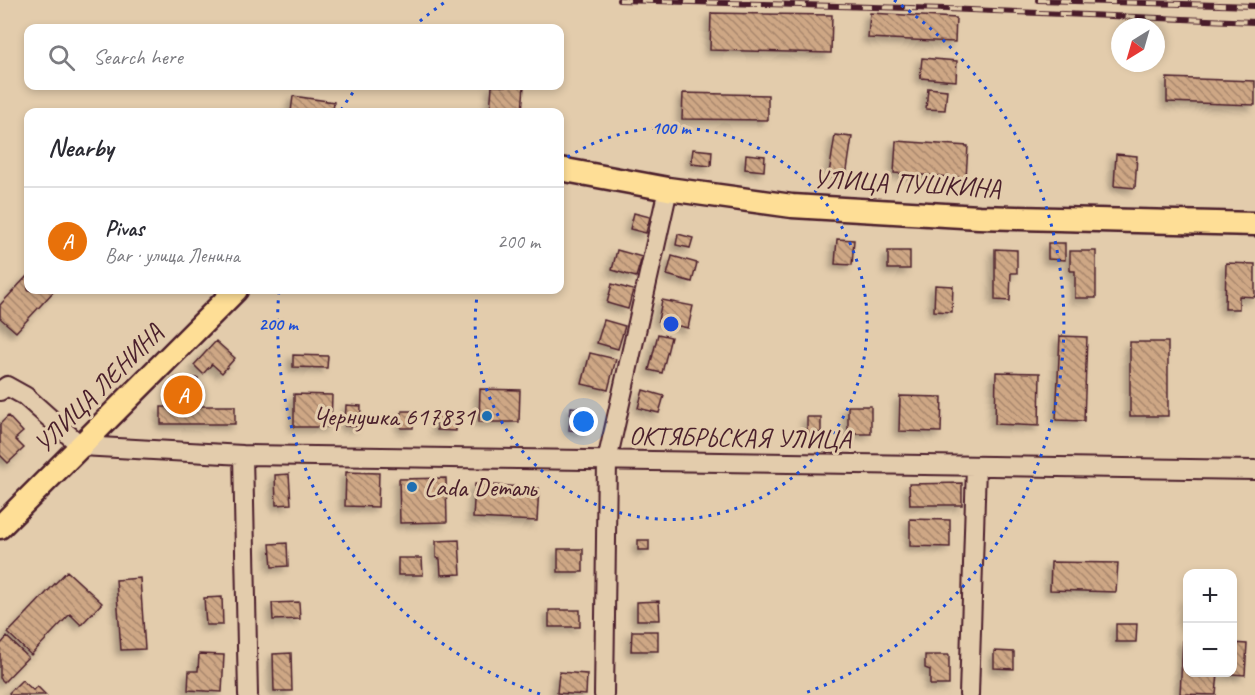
<!DOCTYPE html>
<meta charset="utf-8">
<style>
:root{--surface:#fff;--page:#f7f7f7;--text:#2b2b33;--muted:#7c7c81;--line:#e1e1e2;--accent:#1f6fb2}
body{margin:0;font-family:Caveat,sans-serif;background:var(--page);color:var(--text)}
.controls{position:absolute;right:18px;bottom:18px;display:grid;overflow:hidden;border-radius:12px;box-shadow:0 3px 9px #0003}
.controls button{width:54px;height:54px;display:grid;place-items:center;padding:0;border:0;border-bottom:2px solid var(--line);background:var(--surface);color:var(--text);font:30px sans-serif}
.compass{position:absolute;left:1111px;top:18px;width:54px;height:54px;border-radius:50%;background:var(--surface);box-shadow:0 3px 9px #0003;rotate:217deg}
.you{position:absolute;left:584px;top:422px;width:21px;height:21px;margin:-15px;border:4px solid #fff;border-radius:50%;background:#1a73e8;box-shadow:0 0 0 9px #1a73e833}
.badge{display:grid;place-items:center;width:39px;height:39px;border-radius:50%;background:var(--accent);color:#fff;font-size:20px;font-weight:700}
.pin{position:absolute;translate:-50% -50%;border:3px solid #fff;box-shadow:0 2px 6px #0006}
.list{margin:0;padding:0;list-style:none}
h2{display:flex;justify-content:space-between;align-items:center;height:78px;margin:0;padding:0 24px;font-size:26px}
h2 small{font-size:20px;font-weight:400;color:var(--muted)}
.list li{display:grid;grid-template-columns:39px 1fr auto;gap:18px;align-items:center;box-sizing:border-box;height:108px;padding:0 24px;border-top:2px solid var(--line)}
.list b{display:block;font-size:22px;white-space:nowrap}
.list p{margin:0;font-size:20px;white-space:nowrap;color:var(--muted)}
.list em{font-size:20px;font-style:normal;color:var(--muted)}
.icon{flex:none;width:33px;height:33px;fill:none;stroke:currentColor;stroke-width:2;stroke-linecap:round;stroke-linejoin:round}
.map{position:relative;flex:none;width:1255px;height:695px;overflow:hidden}
.search{position:absolute;background:var(--surface);box-shadow:0 3px 9px #0003;left:24px;top:24px;width:540px;height:66px;display:flex;align-items:center;gap:15px;box-sizing:border-box;padding:0 21px;border-radius:12px;color:var(--muted);font-size:22px}
.panel{position:absolute;background:var(--surface);box-shadow:0 3px 9px #0003;left:24px;top:108px;width:540px;height:186px;border-radius:12px}
.map>svg:first-child{display:block}
.building{fill:url(#building-back-hatch);stroke:#4a1f2b;stroke-width:1.5;filter:url(#shadow)}
.lines{fill:none;stroke-linecap:round;stroke-linejoin:round}
.minor-casing{stroke:#4a1f2b;stroke-width:22}
.major-casing{stroke:#4a1f2b;stroke-width:27}
.minor{stroke:#e3ccac;stroke-width:18}
.major{stroke:#fede96;stroke-width:22}
.rail-casing{stroke:#4a1f2b;stroke-width:6}
.rail{stroke:#e3ccac;stroke-width:4;stroke-dasharray:11;stroke-linecap:butt}
.ring{fill:none;stroke:#1d4ed8;stroke-width:3;stroke-dasharray:3 6}
.poi-dot{fill:#1f6fb2;stroke:#e3ccac;stroke-width:2}
.labels{text-anchor:middle;stroke-width:6;stroke-linejoin:round;paint-order:stroke}
.street-label{font-size:26px;fill:#4a1f2b;stroke:#e3ccac}
.poi-label{font-size:26px;fill:#4a1f2b;stroke:#e3ccac;text-anchor:end}
.centre{fill:#1d4ed8;stroke:#e3ccac;stroke-width:3}
.ring-label{font-size:18px;text-anchor:middle;font-weight:bold;fill:#1d4ed8;stroke:#e3ccac;stroke-width:6;stroke-linejoin:round;paint-order:stroke}
</style>
<div class="map">
<svg width="1255" height="695" viewBox="0 0 1255 695">
<defs>
<pattern id="building-back-hatch" width="6" height="6" patternUnits="userSpaceOnUse" patternTransform="scale(1.5)"><rect width="6" height="6" fill="#cea785"/><path d="M-1 5l2 2M0 0l6 6M5-1l2 2" fill="none" stroke="#a9876d"/></pattern>
<filter id="shadow"><feDropShadow dx="-4.5" dy="4.5" stdDeviation="3" flood-color="#0004"/></filter>
</defs>
<rect width="100%" height="100%" fill="#e3ccac"/>
<filter id="ink" filterUnits="userSpaceOnUse"><feTurbulence type="fractalNoise" baseFrequency=".0167" numOctaves="2"/><feDisplacementMap in="SourceGraphic" scale="12" xChannelSelector="R" yChannelSelector="G"/><feConvolveMatrix kernelMatrix="1 2 1 2 8 2 1 2 1" color-interpolation-filters="sRGB"/></filter>
<g filter="url(#ink)">
<path class="building" d="M 711,13 L 832,15 L 831,53 L 710,50 Z
M 870,13 L 956,18 L 955,42 L 868,38 Z
M 922,58 L 957,61 L 956,81 L 920,78 Z
M 1167,78 L 1255,81 L 1255,105 L 1167,102 Z
M 492,86 L 524,86 L 522,112 L 490,112 Z
M 928,88 L 947,90 L 945,110 L 926,109 Z
M 683,93 L 768,95 L 768,120 L 682,119 Z
M 293,96 L 334,102 L 333,112 L 291,112 Z
M 835,135 L 852,137 L 846,177 L 829,174 Z
M 896,141 L 968,146 L 966,178 L 894,173 Z
M 693,149 L 712,151 L 711,166 L 691,164 Z
M 746,154 L 765,156 L 764,171 L 745,169 Z
M 1116,154 L 1137,156 L 1135,188 L 1114,186 Z
M 634,213 L 650,217 L 646,233 L 630,229 Z
M 678,234 L 693,238 L 690,248 L 676,245 Z
M 837,239 L 854,240 L 852,265 L 835,264 Z
M 1048,243 L 1065,243 L 1065,260 L 1048,259 Z
M 995,249 L 1017,250 L 1017,273 L 1011,273 L 1010,301 L 995,300 Z
M 617,250 L 642,257 L 636,277 L 612,270 Z
M 888,251 L 910,251 L 910,269 L 888,269 Z
M 1070,251 L 1096,251 L 1096,298 L 1075,298 L 1075,271 L 1070,271 Z
M 672,256 L 697,263 L 692,282 L 667,275 Z
M 1226,263 L 1255,264 L 1255,297 L 1239,296 L 1239,309 L 1225,309 Z
M 28,275 L 28,290 L 55,290 L 16,332 L 0,318 L 0,305 Z
M 612,284 L 633,290 L 628,309 L 607,303 Z
M 935,285 L 953,286 L 952,312 L 934,311 Z
M 662,300 L 693,306 L 688,328 L 658,321 Z
M 604,320 L 625,326 L 618,349 L 597,343 Z
M 658,334 L 671,337 L 662,373 L 649,370 Z
M 1060,336 L 1087,337 L 1084,421 L 1056,420 Z
M 216,341 L 235,358 L 222,373 L 212,364 L 203,374 L 194,365 Z
M 1130,342 L 1168,342 L 1168,416 L 1130,416 Z
M 590,353 L 616,359 L 608,390 L 582,384 Z
M 293,355 L 328,356 L 327,368 L 293,367 Z
M 996,372 L 1040,373 L 1039,426 L 995,424 Z
M 175,378 L 198,378 L 198,406 L 235,406 L 235,424 L 161,424 L 161,407 L 175,407 Z
M 480,389 L 520,390 L 519,422 L 479,422 Z
M 643,390 L 664,396 L 659,413 L 638,408 Z
M 294,394 L 332,395 L 331,427 L 294,427 Z
M 900,396 L 942,397 L 941,432 L 899,431 Z
M 346,405 L 361,406 L 360,427 L 345,426 Z
M 848,406 L 871,406 L 871,434 L 848,434 Z
M 571,407 L 590,409 L 588,432 L 569,430 Z
M 402,411 L 414,411 L 413,428 L 401,428 Z
M 438,415 L 456,416 L 456,431 L 437,430 Z
M 8,416 L 23,432 L 15,439 L 24,448 L 8,463 L 0,455 L 0,424 Z
M 807,417 L 821,417 L 821,433 L 807,433 Z
M 346,472 L 379,473 L 378,507 L 345,506 Z
M 289,474 L 291,504 L 276,505 L 275,475 Z
M 446,478 L 447,522 L 400,523 L 399,479 Z
M 962,483 L 962,505 L 910,505 L 909,484 Z
M 475,484 L 539,488 L 537,521 L 473,518 Z
M 910,519 L 950,520 L 950,547 L 910,546 Z
M 459,540 L 461,574 L 441,575 L 440,559 L 436,558 L 436,541 Z
M 638,540 L 649,540 L 649,550 L 638,550 Z
M 287,543 L 288,566 L 272,567 L 270,544 Z
M 558,549 L 583,549 L 583,572 L 558,572 Z
M 398,558 L 422,558 L 423,575 L 398,575 Z
M 1051,562 L 1118,563 L 1116,592 L 1050,590 Z
M 67,571 L 102,603 L 81,625 L 70,614 L 31,655 L 8,633 Z
M 140,578 L 145,649 L 121,650 L 116,580 Z
M 222,597 L 223,625 L 206,625 L 204,598 Z
M 1186,598 L 1188,599 L 1188,624 L 1184,624 Z
M 659,601 L 660,620 L 637,620 L 637,602 Z
M 299,602 L 300,619 L 273,620 L 272,603 Z
M 549,610 L 580,610 L 580,627 L 549,627 Z
M 1116,624 L 1137,624 L 1136,642 L 1116,642 Z
M 632,631 L 658,631 L 658,651 L 631,651 Z
M 7,637 L 28,657 L 4,682 L 0,678 L 0,645 Z
M 1183,640 L 1188,641 L 1188,672 L 1232,672 L 1232,643 L 1247,644 L 1245,675 L 1218,673 L 1216,695 L 1180,694 Z
M 994,651 L 1014,652 L 1014,669 L 994,668 Z
M 291,653 L 292,691 L 274,691 L 273,654 Z
M 199,654 L 224,655 L 222,692 L 188,690 L 189,671 L 198,671 Z
M 925,655 L 949,655 L 949,685 L 930,685 L 930,670 L 925,668 Z
M 559,672 L 587,674 L 586,695 L 557,693 Z
M 22,680 L 33,690 L 37,686 L 46,695 L 10,695 L 9,693 Z"/>
<g class="lines">
<g class="minor-casing">
<path id="minor" d="M 0,391 L 7,386 L 25,396 L 81,446 L 243,455 L 1255,470
M 243,455 L 248,695
M 604,695 L 607,461 L 668,189
M 969,695 L 976,466"/>
</g>
<g class="major-casing">
<path id="major" d="M 560,169 L 668,189 L 792,206 L 979,217 L 1255,224
M 0,527 L 236,290"/>
</g>
<use href="#minor" class="minor"/>
<use href="#major" class="major"/>
<g class="rail-casing">
<path id="rail" d="M 619,0 L 946,9 L 1255,22
M 1038,0 L 1255,6"/>
</g>
<use href="#rail" class="rail"/>
</g>
</g>
<g class="ring">
<path d="M560 162A196 196 0 1 1 478 290"/>
<path d="M540 694A393 393 0 0 1 279 290M341 110A393 393 0 0 1 357 87M413 27A393 393 0 0 1 448 0M894 0A393 393 0 0 1 802 694"/>
</g>
<g class="poi-dot">
<circle cx="487" cy="416" r="6"/>
<circle cx="412" cy="487" r="6"/>
</g>
<g class="labels">
<g class="street-label">
<text transform="translate(907 183) rotate(3)" y="9">УЛИЦА ПУШКИНА</text>
<text transform="translate(98 388) rotate(-45)" y="9">УЛИЦА ЛЕНИНА</text>
<text transform="translate(740 437) rotate(1)" y="9">ОКТЯБРЬСКАЯ УЛИЦА</text>
</g>
<g class="poi-label">
<text x="475" y="425">Чернушка 617831</text>
<text x="424" y="496" text-anchor="start">Lada Dеталь</text>
</g>
</g>
<circle cx="671" cy="324" r="9" class="centre"/>
<g class="ring-label">
<text x="671" y="134">100 m</text>
<text x="278" y="330">200 m</text>
</g>
</svg>
<div class="controls">
<button>+</button>
<button>−</button>
</div>
<svg class="compass" viewBox="-18 -18 36 36"><path d="M0-13l5 13h-10z" fill="#e53935"/><path d="M0 13l5-13h-10z" fill="#7c7c81"/></svg>
<div class="you"></div>
<div class="pin badge" style="left:183px;top:395px;background:#e8710a">A</div>
<div class="search"><svg class="icon" aria-label="search" viewBox="0 0 24 24"><circle cx="10" cy="10" r="6"/><path d="M15 15l6 6"/></svg>Search here</div>
<section class="panel">
<h2>Nearby<small></small></h2>
<ul class="list">
<li><span class="badge" style="background:#e8710a">A</span><div><b>Pivas</b><p>Bar · улица Ленина</p></div><em>200 m</em></li>
</ul>
</section>
</div>
